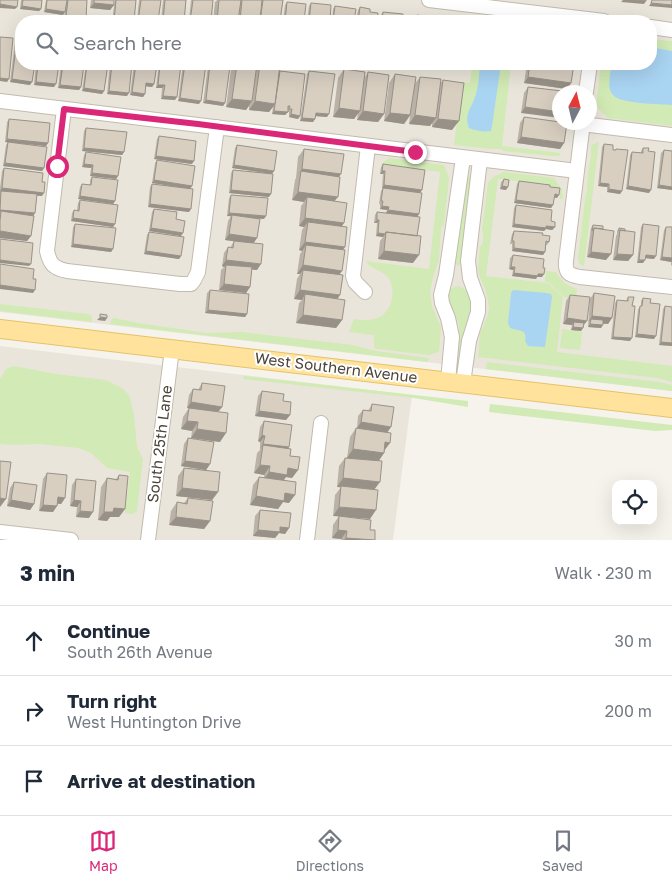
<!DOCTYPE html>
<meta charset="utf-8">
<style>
:root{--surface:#fff;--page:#f6f6f7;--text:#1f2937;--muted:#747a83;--line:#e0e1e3;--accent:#db2777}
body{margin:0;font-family:"Golos Text",sans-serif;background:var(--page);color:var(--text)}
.controls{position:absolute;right:15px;bottom:15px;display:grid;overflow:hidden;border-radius:10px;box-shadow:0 5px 20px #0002}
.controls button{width:45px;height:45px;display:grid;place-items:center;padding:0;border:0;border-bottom:1px solid var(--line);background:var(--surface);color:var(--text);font:25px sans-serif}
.compass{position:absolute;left:552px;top:85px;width:45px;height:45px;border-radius:50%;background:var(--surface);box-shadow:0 5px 20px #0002;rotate:7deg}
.stop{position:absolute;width:15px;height:15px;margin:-11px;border:4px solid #db2777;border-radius:50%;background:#fff}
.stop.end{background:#db2777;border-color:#fff;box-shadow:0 1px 5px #0008}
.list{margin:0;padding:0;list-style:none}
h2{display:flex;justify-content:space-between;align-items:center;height:65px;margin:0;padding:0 20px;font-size:21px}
h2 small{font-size:16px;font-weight:400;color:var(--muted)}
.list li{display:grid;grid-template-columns:32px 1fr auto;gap:15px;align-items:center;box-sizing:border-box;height:70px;padding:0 20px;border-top:1px solid var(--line)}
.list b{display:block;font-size:19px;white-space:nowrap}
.list p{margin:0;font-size:16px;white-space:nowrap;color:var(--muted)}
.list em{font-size:16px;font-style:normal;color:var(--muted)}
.icon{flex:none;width:28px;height:28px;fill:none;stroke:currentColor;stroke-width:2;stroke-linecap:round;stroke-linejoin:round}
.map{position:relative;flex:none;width:672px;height:540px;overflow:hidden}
.search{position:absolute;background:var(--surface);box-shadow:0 5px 20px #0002;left:15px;right:15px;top:15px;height:55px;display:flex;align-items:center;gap:12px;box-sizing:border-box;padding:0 18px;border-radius:20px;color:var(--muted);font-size:19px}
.sheet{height:275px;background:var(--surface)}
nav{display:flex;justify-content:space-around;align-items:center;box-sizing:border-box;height:70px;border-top:1px solid var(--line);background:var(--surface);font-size:14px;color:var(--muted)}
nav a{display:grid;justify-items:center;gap:2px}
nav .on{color:var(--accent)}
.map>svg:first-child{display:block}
.residential{fill:#eae5da;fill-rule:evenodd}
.green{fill:#d2eab5}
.water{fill:#a9d4f2}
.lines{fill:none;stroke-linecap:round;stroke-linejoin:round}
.minor-casing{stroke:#c2bbae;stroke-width:16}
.major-casing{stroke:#e6c16a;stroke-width:20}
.minor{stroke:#fff;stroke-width:14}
.major{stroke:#ffe39c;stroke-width:18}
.wall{fill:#bab2a6}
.shaded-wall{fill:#979187}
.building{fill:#d8cfc1;stroke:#979187}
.route{stroke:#db2777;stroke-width:6}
.labels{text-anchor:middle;stroke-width:4;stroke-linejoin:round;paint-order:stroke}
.street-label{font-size:15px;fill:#4b4439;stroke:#fff}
</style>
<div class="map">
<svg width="672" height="540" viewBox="0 0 672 540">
<rect width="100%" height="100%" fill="#f6f3ec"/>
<path class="residential" d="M 0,0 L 672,0 L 672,391 L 0,312 ZM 21,21 L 651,21 L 651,64 L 21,64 ZM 560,92 L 590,92 L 590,122 L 560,122 Z
M 0,346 L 412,395 L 393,540 L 0,540 Z"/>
<path class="green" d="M 651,39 L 672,41 L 672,126 L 608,118 L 596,106 L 601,64 L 651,64 Z
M 472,64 L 511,64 L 502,146 L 561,153 L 559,156 L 552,156 L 504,151 L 500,149 L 491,149 L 454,145 L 462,82 L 470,83 Z
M 599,142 L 584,266 L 579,264 L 578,258 L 585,199 C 588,190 587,183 588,174 C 589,164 592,156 591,145 Z
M 389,158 L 444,165 L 449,178 L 444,225 L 441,228 L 439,260 L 433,277 L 430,292 L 432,306 L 441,327 L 439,352 L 429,355 L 378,349 L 374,348 L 374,335 L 349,332 L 354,319 C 362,320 369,321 377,318 C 392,313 397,290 388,277 C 382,270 370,269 366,261 L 429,269 L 440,172 L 381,164 Z
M 504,172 L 554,178 L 562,190 L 563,199 L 560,199 L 560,190 L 547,187 L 547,184 L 498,179 L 486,276 L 548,283 L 563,297 L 557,352 L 672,366 L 672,382 L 657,378 L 478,357 L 480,334 L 488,314 L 489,308 L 486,291 L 480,278 L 478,269 L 480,247 L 483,242 L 483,233 L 482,230 L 488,183 L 493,177 Z
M 469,176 L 471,179 L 461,264 L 458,266 L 456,264 L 466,178 Z
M 546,271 L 556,272 C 561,281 567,286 577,289 L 576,297 L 572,299 L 564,297 L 548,282 L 545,282 Z
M 458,286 C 471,289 474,304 470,315 C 469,321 465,325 464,330 C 462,337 462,344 461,351 L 459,352 L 456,350 C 457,342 459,334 459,326 C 458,312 435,292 458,286 Z
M 0,304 L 88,314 L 92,316 L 92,322 L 0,311 Z
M 114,318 L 138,323 L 207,333 L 242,332 L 353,345 L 376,351 L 429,358 L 428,362 L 110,324 L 112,319 Z
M 562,329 L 582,332 L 580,350 L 560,348 Z
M 487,362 L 660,382 L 672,385 L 672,391 L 486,369 Z
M 14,366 L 56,374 L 106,380 L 122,388 L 129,395 L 134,415 L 137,447 L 143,459 L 137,511 L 133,514 L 125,513 L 130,472 L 107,468 L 91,453 L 78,448 L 40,444 L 12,445 L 0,444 L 0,379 L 6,369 Z
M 244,376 L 468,401 L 468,407 L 414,398 L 243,379 Z
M 490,404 L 672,425 L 672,430 L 655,431 L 489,412 Z"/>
<path class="water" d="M 651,47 L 672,51 L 672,105 C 661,104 620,104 613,95 C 606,88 611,73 611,64 L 651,64 Z
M 480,64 L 501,64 L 492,126 L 491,131 C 483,132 477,131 469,128 C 464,114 471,109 475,97 C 479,87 479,74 480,64 Z
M 513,290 L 546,293 L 551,294 L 552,297 L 545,347 L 528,346 L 525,341 C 528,329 519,331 510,328 L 508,323 L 511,293 Z"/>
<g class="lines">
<g class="minor-casing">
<path id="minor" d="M 429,0 L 604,21
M 651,27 L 672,30
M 586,92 L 590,64
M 0,101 L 577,171
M 64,109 L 47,251 C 50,265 54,268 67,271 L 180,284 L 191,284 L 194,280 L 198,272 L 217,127
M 583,122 L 566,261 C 565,273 569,275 580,277 L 672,287
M 582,124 L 672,135
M 365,292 L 355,282 L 353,276 L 368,146
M 448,381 L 452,337 L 448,318 L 442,303 L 441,295 L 446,275 L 463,158
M 463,383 L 469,341 L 478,312 L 478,300 L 470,278 L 468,261 L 480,160
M 0,532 L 71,540
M 148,540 L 172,349
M 307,540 L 321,423"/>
</g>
<g class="major-casing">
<path id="major" d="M 0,329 L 672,408"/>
</g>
<use href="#minor" class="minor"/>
<use href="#major" class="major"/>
</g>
<path class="wall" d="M 21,0 L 42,0 L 41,9 L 39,11 L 20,9 Z
M 46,0 L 87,0 L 84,21 L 64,19 L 65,10 L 63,15 L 44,12 Z
M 91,0 L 114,0 L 114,5 L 110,10 L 90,8 Z
M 115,0 L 136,0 L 134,21 L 112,21 Z
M 139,0 L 161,0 L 158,21 L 137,21 Z
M 163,0 L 186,0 L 184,21 L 161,21 Z
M 191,0 L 213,0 L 211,21 L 189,21 Z
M 217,0 L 283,0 L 280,21 L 213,21 L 215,2 Z
M 287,2 L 304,21 L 283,21 L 285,5 Z
M 311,3 L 330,21 L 307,21 L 309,6 Z
M 335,6 L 354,21 L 332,21 L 333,9 Z
M 360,7 L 370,12 L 377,21 L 356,21 L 358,10 Z
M 383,12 L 402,21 L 380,21 L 381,15 Z
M 17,39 L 30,85 L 10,82 L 15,42 Z
M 36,64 L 59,64 L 54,87 L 34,85 Z
M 61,64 L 84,64 L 81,87 L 79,90 L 58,88 Z
M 86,64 L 108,64 L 104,91 L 102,94 L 82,91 Z
M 110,64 L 132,64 L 127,96 L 107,94 Z
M 134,64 L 157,64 L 154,84 L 152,87 L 146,86 L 145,94 L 143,97 L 130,95 Z
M 159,64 L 181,64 L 175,100 L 161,99 L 162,88 L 156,88 Z
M 183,64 L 206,64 L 199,104 L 178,101 Z
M 210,64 L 225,103 L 223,106 L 203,103 L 208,66 Z
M 234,64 L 257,64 L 257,67 L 259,64 L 269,64 L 280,71 L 300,116 L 298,119 L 289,117 L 289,112 L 288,112 L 285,115 L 272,114 L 273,107 L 269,112 L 249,110 L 249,106 L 246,110 L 226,107 L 231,69 Z
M 527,64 L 574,64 L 571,83 L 567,89 L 524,83 Z
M 344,69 L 364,79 L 368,72 L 384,114 L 378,122 L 357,120 L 358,113 L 354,119 L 333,117 L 338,78 Z
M 309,71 L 327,117 L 316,116 L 315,119 L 313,122 L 300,121 L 307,74 Z
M 395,74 L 414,85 L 420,77 L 440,84 L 443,80 L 452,130 L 432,127 L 432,122 L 430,126 L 409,124 L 410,116 L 404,124 L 384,121 L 389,83 Z
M 528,87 L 571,92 L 521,113 L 524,93 Z
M 524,117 L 564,143 L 560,149 L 517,143 L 520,123 Z
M 9,119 L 48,143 L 46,146 L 5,142 L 7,122 Z
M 86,128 L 124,152 L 122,155 L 82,151 L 84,131 Z
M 159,136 L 192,164 L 154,159 L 157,139 Z
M 8,142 L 44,168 L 42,171 L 3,166 L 6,145 Z
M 604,144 L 613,150 L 615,150 L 616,149 L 622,191 L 620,194 L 607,192 L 607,187 L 598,186 L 602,147 Z
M 237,145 L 272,174 L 269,197 L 229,193 L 231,173 L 233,170 L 267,173 L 232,168 L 235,148 Z
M 643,148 L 648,151 L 649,193 L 626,189 L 630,155 L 632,152 L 641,153 L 641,151 Z
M 304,149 L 339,177 L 335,201 L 342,226 L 343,250 L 337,299 L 342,320 L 336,328 L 296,323 L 299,303 L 302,300 L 294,299 L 297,279 L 300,274 L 297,274 L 300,254 L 302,251 L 299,250 L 302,230 L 304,227 L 299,226 L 301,206 L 304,202 L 292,200 L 295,180 L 296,178 L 298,157 Z
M 664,150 L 672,151 L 672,190 L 657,188 L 661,153 Z
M 86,152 L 118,176 L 116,179 L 90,176 L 91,168 L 82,167 L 84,155 Z
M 157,160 L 192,186 L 190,188 L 189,212 L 148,207 L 150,187 L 152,184 L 183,187 L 152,183 L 155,163 Z
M 383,164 L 420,193 L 382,188 L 383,174 L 380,174 L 381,167 Z
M 4,168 L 42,182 L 42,196 L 37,196 L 31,236 L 27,241 L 0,238 L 0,188 L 2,171 Z
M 92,177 L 115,201 L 113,204 L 78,199 L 80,187 L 82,184 L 90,185 L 90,180 Z
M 504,179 L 506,190 L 500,189 L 501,182 Z
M 519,181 L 550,187 L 557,198 L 554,197 L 553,205 L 551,208 L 514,203 L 517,184 Z
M 383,188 L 419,214 L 417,217 L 386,213 L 387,210 L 380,209 L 380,204 L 379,204 L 381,191 Z
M 231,195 L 264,219 L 256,218 L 257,238 L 253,243 L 257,270 L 252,269 L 250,287 L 246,293 L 219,290 L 221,270 L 224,267 L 222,266 L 224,253 L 228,247 L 230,248 L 234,241 L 225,240 L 228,221 L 231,216 L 227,216 L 229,198 Z
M 80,200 L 115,224 L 113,227 L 71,221 L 72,213 L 74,210 L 77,210 L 78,203 Z
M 516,205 L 551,221 L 555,227 L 552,230 L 546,229 L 544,231 L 512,227 L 514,208 Z
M 154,209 L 176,219 L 181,236 L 149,231 L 152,212 Z
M 377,212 L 413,263 L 378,259 L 380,241 L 383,237 L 376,236 L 377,223 L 374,223 L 375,215 Z
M 75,224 L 113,249 L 111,252 L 71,247 L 73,227 Z
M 643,224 L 654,259 L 645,258 L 643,263 L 637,263 L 641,227 Z
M 593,225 L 603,229 L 606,260 L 587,257 L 591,228 Z
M 666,227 L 672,227 L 672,266 L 671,265 L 671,262 L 660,260 L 664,230 Z
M 619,228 L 625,231 L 633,255 L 628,261 L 613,260 L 616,236 L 617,234 L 617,231 Z
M 514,231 L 542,235 L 549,242 L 547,245 L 546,245 L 545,252 L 543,255 L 512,251 L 512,244 L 510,244 L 512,234 Z
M 149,232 L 181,256 L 179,259 L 144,254 L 147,235 Z
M 513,255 L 543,268 L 542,277 L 537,277 L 536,279 L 512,276 L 513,270 L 509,269 L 510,258 Z
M 210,290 L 247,314 L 245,317 L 205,313 L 207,293 Z
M 594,293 L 612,318 L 608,324 L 603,324 L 601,328 L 588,327 L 590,299 Z
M 570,295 L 584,325 L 583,328 L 581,331 L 571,330 L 572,325 L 563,324 L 566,301 Z
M 628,297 L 630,341 L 611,339 L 615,303 L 617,300 L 626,301 Z
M 643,298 L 650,303 L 654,339 L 635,337 L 638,309 L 641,306 L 641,301 Z
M 665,306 L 672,346 L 659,345 L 663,309 Z
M 202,383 L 222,407 L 218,412 L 220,442 L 191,438 L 192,431 L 181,429 L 183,417 L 189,408 L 187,408 L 189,395 L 193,389 L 198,390 Z
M 262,391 L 283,401 L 290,415 L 286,420 L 255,416 L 258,396 Z
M 372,404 L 387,433 L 384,453 L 378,461 L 333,516 L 335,495 L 341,487 L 337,487 L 339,466 L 345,458 L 347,458 L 350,437 L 356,428 L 357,428 L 358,416 L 363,410 L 368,411 Z
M 264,421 L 289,447 L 288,448 L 290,456 L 298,470 L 292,478 L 286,477 L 284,480 L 289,503 L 283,502 L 278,509 L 250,505 L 253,485 L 259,477 L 264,477 L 264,475 L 254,473 L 257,453 L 260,450 L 260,442 L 258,441 L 260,427 Z
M 188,438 L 210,464 L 206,470 L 218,492 L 212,500 L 176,496 L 178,476 L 184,468 L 204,470 L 181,466 L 184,444 Z
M 47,473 L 65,498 L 61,504 L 58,504 L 53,512 L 39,511 L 43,479 Z
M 119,475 L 125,509 L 119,517 L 110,517 L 107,521 L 98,520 L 101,487 L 107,478 L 116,479 Z
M 76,479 L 89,518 L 76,517 L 77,507 L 70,506 L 72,485 Z
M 14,482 L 34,504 L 30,510 L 7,506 L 10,488 Z
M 188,498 L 210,521 L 204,529 L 169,525 L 171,511 L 177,502 L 184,503 Z
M 260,510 L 289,528 L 285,534 L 279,533 L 275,538 L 253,536 L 255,516 Z
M 339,516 L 375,540 L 341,540 L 341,539 L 332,538 L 333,525 Z"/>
<path class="shaded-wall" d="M 623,0 L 634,0 L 646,1 L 644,4 L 621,2 Z
M 94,3 L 114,5 L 110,10 L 90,8 Z
M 651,3 L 672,5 L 672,8 L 649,6 Z
M 0,4 L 17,7 L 15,9 L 0,8 Z
M 22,6 L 41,9 L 39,11 L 20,9 Z
M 46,9 L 65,12 L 63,15 L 44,12 Z
M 66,16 L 86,18 L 84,21 L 64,19 Z
M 528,77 L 571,83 L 567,89 L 524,83 Z
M 0,78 L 9,79 L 7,82 L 0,81 Z
M 12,79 L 32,82 L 30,85 L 10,82 Z
M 36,82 L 56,84 L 54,87 L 34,85 Z
M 146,83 L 154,84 L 152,87 L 144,86 Z
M 60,85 L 81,87 L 79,90 L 58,88 Z
M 158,85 L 165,85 L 162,88 L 156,88 Z
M 84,88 L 104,91 L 102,94 L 82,91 Z
M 109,91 L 129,93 L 127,96 L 107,94 Z
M 132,92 L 145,94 L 143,97 L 130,95 Z
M 163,96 L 177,97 L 175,100 L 161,99 Z
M 180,98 L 201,101 L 199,104 L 178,101 Z
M 232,99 L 252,101 L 246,110 L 226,107 Z
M 206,100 L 225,103 L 223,106 L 203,103 Z
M 255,101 L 275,104 L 269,112 L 249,110 Z
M 525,107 L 560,112 L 560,118 L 521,113 Z
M 339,108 L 360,111 L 354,119 L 333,117 Z
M 274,111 L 288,112 L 285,115 L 272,114 Z
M 363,111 L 384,114 L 378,122 L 357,120 Z
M 316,113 L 329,114 L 327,117 L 314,116 Z
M 390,113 L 410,115 L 404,124 L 384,121 Z
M 291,114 L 300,116 L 298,119 L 289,117 Z
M 415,115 L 436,118 L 430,126 L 409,124 Z
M 302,118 L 315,119 L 313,122 L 300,121 Z
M 438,119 L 459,121 L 452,130 L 432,127 Z
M 521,137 L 564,143 L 560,149 L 517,143 Z
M 7,139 L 48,143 L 46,146 L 5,142 Z
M 84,148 L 124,152 L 122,155 L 82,151 Z
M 156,156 L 194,161 L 192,164 L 154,159 Z
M 5,163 L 44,168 L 42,171 L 3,166 Z
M 84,164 L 93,165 L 91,168 L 82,167 Z
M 234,165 L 274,171 L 272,174 L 232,168 Z
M 302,169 L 341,174 L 335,183 L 301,171 L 296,178 Z
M 382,171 L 385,171 L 383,174 L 380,174 Z
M 92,173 L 118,176 L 116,179 L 90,176 Z
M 154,180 L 192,186 L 190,189 L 152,183 Z
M 600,183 L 609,184 L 607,187 L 598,186 Z
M 384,185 L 422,190 L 420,193 L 382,188 Z
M 659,185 L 672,187 L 672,190 L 657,188 Z
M 502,186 L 508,187 L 506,190 L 500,189 Z
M 628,186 L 651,190 L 649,193 L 626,189 Z
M 2,188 L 44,193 L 42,196 L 0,191 Z
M 609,189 L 622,191 L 620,194 L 607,192 Z
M 231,190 L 271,194 L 269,197 L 229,193 Z
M 298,192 L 338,197 L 331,205 L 307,197 L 304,202 L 292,200 Z
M 555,194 L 559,195 L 557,198 L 553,197 Z
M 80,196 L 115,201 L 113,204 L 78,199 Z
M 516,200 L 553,205 L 551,208 L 514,203 Z
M 150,204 L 191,209 L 189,212 L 148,207 Z
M 382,206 L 389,207 L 387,210 L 380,209 Z
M 0,210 L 35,213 L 33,216 L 1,211 L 0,213 Z
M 388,210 L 419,214 L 417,217 L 386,213 Z
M 229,213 L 266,216 L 264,219 L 227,216 Z
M 73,218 L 115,224 L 113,227 L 71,221 Z
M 305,218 L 344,223 L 338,232 L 308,222 L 304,227 L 299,226 Z
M 377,220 L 379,220 L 377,223 L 374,223 Z
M 514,224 L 546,226 L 555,227 L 552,230 L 546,229 L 544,231 L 512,227 Z
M 151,228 L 183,233 L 181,236 L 149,231 Z
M 0,231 L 31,236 L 27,241 L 0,238 Z
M 378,233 L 385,234 L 383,237 L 376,236 Z
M 229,234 L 257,238 L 253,244 L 225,240 Z
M 305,242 L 345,247 L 339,256 L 306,245 L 302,251 L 299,250 Z
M 73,244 L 113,249 L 111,252 L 71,247 Z
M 514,248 L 545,252 L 543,255 L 512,251 Z
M 146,251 L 181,256 L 179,259 L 144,254 Z
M 384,251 L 419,255 L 413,263 L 378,259 Z
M 591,252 L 611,254 L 606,260 L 587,257 Z
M 617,254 L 633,255 L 628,261 L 613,260 Z
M 646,255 L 656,256 L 654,259 L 644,258 Z
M 662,257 L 672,258 L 672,261 L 671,262 L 660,260 Z
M 0,260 L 31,264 L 29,266 L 0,263 Z
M 226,260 L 261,264 L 257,270 L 225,267 L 226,265 L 224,267 L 222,266 Z
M 639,260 L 645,260 L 643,263 L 637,263 Z
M 303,265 L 342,271 L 336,279 L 303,270 L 300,274 L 297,274 Z
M 511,267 L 515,267 L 513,270 L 509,269 Z
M 514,273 L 538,274 L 544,274 L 542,277 L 537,277 L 536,279 L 512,276 Z
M 224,284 L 250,287 L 246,293 L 219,290 Z
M 0,285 L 35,290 L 33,293 L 0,289 Z
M 300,290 L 340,295 L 334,304 L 305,294 L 302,300 L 294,299 Z
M 208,310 L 247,314 L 245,317 L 205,313 Z
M 303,315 L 342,320 L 336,328 L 296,323 Z
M 592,316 L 612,318 L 608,324 L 590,322 L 591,319 L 588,322 Z
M 100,317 L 107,318 L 105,321 L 97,320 Z
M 567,318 L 587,321 L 583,326 L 574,322 L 572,325 L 563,324 Z
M 590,324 L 603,325 L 601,328 L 588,327 Z
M 573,327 L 583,328 L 581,331 L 571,330 Z
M 637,334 L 656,336 L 654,339 L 635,337 Z
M 613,337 L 632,338 L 630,341 L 611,339 Z
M 661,342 L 672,343 L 672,346 L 659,345 Z
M 191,402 L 222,407 L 218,412 L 187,408 Z
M 259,411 L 290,415 L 286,420 L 255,416 Z
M 187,421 L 198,422 L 192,431 L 181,429 Z
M 361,422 L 391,427 L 387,433 L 357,428 Z
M 197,429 L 226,433 L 220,442 L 191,438 Z
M 262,435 L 265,436 L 260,442 L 258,441 Z
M 385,442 L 390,443 L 384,451 Z
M 263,444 L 289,447 L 285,453 L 263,445 L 259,450 Z
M 353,449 L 384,453 L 378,462 L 347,458 Z
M 185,461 L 210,464 L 206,470 L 181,466 Z
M 260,465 L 270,466 L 264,475 L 254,473 Z
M 288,468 L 298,470 L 292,478 L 286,477 L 281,484 L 263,481 L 269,472 Z
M 343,478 L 380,482 L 374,490 L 337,487 Z
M 182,488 L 218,492 L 212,500 L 176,496 Z
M 285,493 L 295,495 L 289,503 L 283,502 L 278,509 L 250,505 L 256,496 Z
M 58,497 L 65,498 L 61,504 L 54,503 Z
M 0,498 L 6,499 L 0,507 Z
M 11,500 L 34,504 L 30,510 L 7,506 Z
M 74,500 L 81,501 L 77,507 L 70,506 Z
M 43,505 L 57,506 L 53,512 L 39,511 Z
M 339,507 L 376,510 L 370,519 L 333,516 Z
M 114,508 L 125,509 L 119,517 L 110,517 L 107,521 L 98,520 L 104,512 Z
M 80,511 L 93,512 L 89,518 L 76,517 Z
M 176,517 L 210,521 L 204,529 L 169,525 Z
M 280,527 L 289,528 L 285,534 L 279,533 L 275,538 L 253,536 L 258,530 Z
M 338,530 L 347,531 L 341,539 L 332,538 Z
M 346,538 L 369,540 L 344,540 Z"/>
<path class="building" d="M 0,0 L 18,0 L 17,7 L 0,4 Z
M 23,0 L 42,0 L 41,9 L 22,6 Z
M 47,0 L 67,0 L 65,12 L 46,9 Z
M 68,0 L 87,0 L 86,18 L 66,16 Z
M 94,0 L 114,0 L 114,5 L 94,3 Z
M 116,0 L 136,0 L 134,21 L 114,21 Z
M 141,0 L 161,0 L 158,21 L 138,21 Z
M 165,0 L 186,0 L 184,21 L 163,21 Z
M 193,0 L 213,0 L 211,21 L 190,21 Z
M 219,0 L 241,0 L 238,21 L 217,21 Z
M 242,0 L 262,0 L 260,21 L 240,21 Z
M 263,0 L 283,0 L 280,21 L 260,21 Z
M 634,0 L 646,0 L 646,1 Z
M 652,0 L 672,0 L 672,5 L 651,3 Z
M 287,2 L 306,4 L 304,21 L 285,21 Z
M 311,3 L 331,5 L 330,21 L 309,21 Z
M 335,6 L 356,9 L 354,21 L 333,21 Z
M 360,7 L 370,9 L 370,12 L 378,13 L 377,21 L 358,21 Z
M 383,12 L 403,14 L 402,21 L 382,21 Z
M 417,15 L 430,17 L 429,21 L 407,21 L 408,18 L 416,20 Z
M 433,18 L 454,21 L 433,21 Z
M 455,20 L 466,21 L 455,21 Z
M 0,37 L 13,38 L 9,79 L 0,78 Z
M 17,39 L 21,39 L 21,64 L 35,64 L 32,82 L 12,79 Z
M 38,64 L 59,64 L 56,84 L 36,82 Z
M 63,64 L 84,64 L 81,87 L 60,85 Z
M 87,64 L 108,64 L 104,91 L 84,88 Z
M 112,64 L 132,64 L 129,93 L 109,91 Z
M 136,64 L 157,64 L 154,84 L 146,83 L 145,94 L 132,92 Z
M 160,64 L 181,64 L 177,97 L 163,96 L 165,85 L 158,85 Z
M 185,64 L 206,64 L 201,101 L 180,98 Z
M 210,64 L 230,66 L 225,103 L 206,100 Z
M 237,64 L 257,64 L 252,101 L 232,99 Z
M 260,64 L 269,64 L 280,65 L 275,104 L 255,101 Z
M 530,64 L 574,64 L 571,83 L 528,77 Z
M 344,69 L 365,72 L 360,111 L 339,108 Z
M 280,71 L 305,74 L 300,116 L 291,114 L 292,109 L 289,109 L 290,106 L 288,106 L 288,112 L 274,111 Z
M 309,71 L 335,74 L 329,114 L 316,113 L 315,119 L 302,118 Z
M 368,72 L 389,75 L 384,114 L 363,111 Z
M 395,74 L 416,77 L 410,115 L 390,113 Z
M 420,77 L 441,79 L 436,118 L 415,115 Z
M 443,80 L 464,83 L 459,121 L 438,119 Z
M 528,87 L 571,92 L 560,92 L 560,112 L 525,107 Z
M 524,117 L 560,122 L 567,123 L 564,143 L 521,137 Z
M 9,119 L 50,123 L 48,143 L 7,139 Z
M 86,128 L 127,132 L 124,152 L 84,148 Z
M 159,136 L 196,141 L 194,161 L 156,156 Z
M 8,142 L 47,147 L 44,168 L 5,163 Z
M 604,144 L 613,145 L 613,150 L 616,150 L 616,149 L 628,150 L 622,191 L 609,189 L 609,184 L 600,183 Z
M 237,145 L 277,151 L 274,171 L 234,165 Z
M 643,148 L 649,148 L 648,151 L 655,152 L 651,190 L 628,186 L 632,152 L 643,153 Z
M 304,149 L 344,154 L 341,174 L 302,169 Z
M 664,150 L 672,151 L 672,187 L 659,185 Z
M 86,152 L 121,157 L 118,176 L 92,173 L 93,165 L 84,164 Z
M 157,160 L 195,166 L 192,186 L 154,180 Z
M 383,164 L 425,170 L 422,190 L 384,185 L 385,171 L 382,171 Z
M 4,168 L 43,173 L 42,182 L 45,182 L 44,193 L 2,188 Z
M 233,170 L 273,174 L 271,194 L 231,190 Z
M 301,171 L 340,177 L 338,197 L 298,192 Z
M 92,177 L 118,180 L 115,201 L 80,196 L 82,184 L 91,185 Z
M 504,179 L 509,180 L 508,187 L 502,186 Z
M 519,181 L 550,185 L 550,187 L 560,188 L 559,195 L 555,194 L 553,205 L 516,200 Z
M 152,184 L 193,189 L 191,209 L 150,204 Z
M 383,188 L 422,193 L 419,214 L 388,210 L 389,207 L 382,206 L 383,201 L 381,201 Z
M 1,191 L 37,194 L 35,213 L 0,210 Z
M 231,195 L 268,198 L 266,216 L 229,213 Z
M 307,197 L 347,203 L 344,223 L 305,218 Z
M 80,200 L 118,205 L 115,224 L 73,218 L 74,210 L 79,211 Z
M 516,205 L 552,210 L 551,221 L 555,222 L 555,227 L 546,226 L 546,228 L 514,224 Z
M 154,209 L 177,212 L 176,219 L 185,221 L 183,233 L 151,228 Z
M 1,211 L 34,216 L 31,236 L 0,231 L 0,221 Z
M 377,212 L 420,217 L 417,236 L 386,232 L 385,234 L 378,233 L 379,220 L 377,220 Z
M 232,215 L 260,219 L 257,238 L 229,234 Z
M 308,222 L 347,227 L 345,247 L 305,242 Z
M 75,224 L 116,228 L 113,249 L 73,244 Z
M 643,224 L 659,226 L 656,256 L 646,255 L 645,260 L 639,260 Z
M 593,225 L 603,226 L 603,229 L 594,228 L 592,231 Z
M 666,227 L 672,227 L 672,258 L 662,257 Z
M 594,228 L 614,231 L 611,254 L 591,252 Z
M 619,228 L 625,229 L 625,231 L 620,230 L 619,231 Z
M 620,230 L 635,232 L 633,255 L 617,254 Z
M 514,231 L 543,233 L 542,235 L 550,236 L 549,242 L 546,241 L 545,252 L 514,248 L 514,241 L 512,241 Z
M 149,232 L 184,237 L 181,256 L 146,251 Z
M 386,232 L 421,236 L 419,255 L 384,251 Z
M 0,239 L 33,243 L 31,264 L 0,260 Z
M 234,241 L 263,244 L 261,264 L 226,260 L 228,247 L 233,248 Z
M 306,245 L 345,250 L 342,271 L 303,265 Z
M 513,255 L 544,259 L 543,268 L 545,268 L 544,274 L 538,274 L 538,276 L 514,273 L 515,267 L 511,267 Z
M 0,264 L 34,269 L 33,279 L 36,279 L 35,290 L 0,285 Z
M 226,265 L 252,267 L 250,287 L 224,284 Z
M 303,270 L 343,275 L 340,295 L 300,290 Z
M 210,290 L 249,294 L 247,314 L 208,310 Z
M 594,293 L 615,296 L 612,318 L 592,316 Z
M 305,294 L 345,300 L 342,320 L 303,315 Z
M 570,295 L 590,297 L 587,321 L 567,318 Z
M 628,297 L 634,297 L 632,306 L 635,306 L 632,338 L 613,337 L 617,300 L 628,301 Z
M 643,298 L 651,299 L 650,303 L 660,304 L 656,336 L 637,334 L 640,306 L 642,306 Z
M 665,306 L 672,307 L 672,343 L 661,342 Z
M 100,314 L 107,315 L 107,318 L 100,317 Z
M 591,319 L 603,320 L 603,325 L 590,324 Z
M 574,322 L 584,323 L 583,328 L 573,327 Z
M 202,383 L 225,386 L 222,407 L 191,402 L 193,389 L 201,390 Z
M 262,391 L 284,394 L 283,401 L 291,402 L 290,415 L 259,411 Z
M 372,404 L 394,407 L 391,427 L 361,422 L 363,410 L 371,411 Z
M 189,408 L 228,413 L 226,433 L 197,429 L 198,422 L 187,421 Z
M 264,421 L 292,425 L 289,447 L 263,444 L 265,436 L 262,435 Z
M 356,428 L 391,433 L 390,443 L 385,442 L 384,453 L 353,449 Z
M 188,438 L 214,442 L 210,464 L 185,461 Z
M 263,445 L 291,449 L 290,456 L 300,457 L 298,470 L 288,468 L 287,475 L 269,472 L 270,466 L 260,465 Z
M 345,458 L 382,461 L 380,482 L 343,478 Z
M 0,461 L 11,462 L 6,499 L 0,498 Z
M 184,468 L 220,472 L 218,492 L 182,488 Z
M 47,473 L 67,475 L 65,498 L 58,497 L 57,506 L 43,505 Z
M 119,475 L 128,476 L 125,509 L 114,508 L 113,512 L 104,512 L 107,478 L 118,480 Z
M 259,477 L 296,482 L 295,495 L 285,493 L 284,501 L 256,496 Z
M 76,479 L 96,481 L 93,512 L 80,511 L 81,501 L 74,500 Z
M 14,482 L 37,485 L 34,504 L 11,500 Z
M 341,486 L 378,490 L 376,510 L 339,507 Z
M 188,498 L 213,501 L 210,521 L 176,517 L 177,502 L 187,504 Z
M 260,510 L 291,513 L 289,528 L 280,527 L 280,532 L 258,530 Z
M 339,516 L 371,520 L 370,530 L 375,530 L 375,540 L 346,538 L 347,531 L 338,530 Z"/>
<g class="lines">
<path class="route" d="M 57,166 L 64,109 L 198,124 L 415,152"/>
</g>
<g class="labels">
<g class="street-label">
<text transform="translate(336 368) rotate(7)" y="5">West Southern Avenue</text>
<text transform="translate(160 444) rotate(-83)" y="5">South 25th Lane</text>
</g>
</g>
</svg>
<div class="controls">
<button><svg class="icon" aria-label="locate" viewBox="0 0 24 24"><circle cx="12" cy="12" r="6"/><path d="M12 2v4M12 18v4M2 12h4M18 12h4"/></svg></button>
</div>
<svg class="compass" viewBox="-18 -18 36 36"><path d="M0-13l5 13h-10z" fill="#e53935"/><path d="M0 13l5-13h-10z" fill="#747a83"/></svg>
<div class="stop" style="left:57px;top:166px"></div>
<div class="stop end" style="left:415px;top:152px"></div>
<div class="search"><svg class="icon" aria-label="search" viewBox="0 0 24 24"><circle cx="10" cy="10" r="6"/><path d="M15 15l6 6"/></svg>Search here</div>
</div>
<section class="sheet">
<h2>3 min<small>Walk · 230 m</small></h2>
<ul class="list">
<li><svg class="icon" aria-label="ahead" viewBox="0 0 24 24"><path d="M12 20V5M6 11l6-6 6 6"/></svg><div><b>Continue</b><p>South 26th Avenue</p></div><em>30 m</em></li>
<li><svg class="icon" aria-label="right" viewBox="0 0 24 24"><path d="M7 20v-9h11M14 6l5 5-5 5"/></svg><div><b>Turn right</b><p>West Huntington Drive</p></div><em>200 m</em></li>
<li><svg class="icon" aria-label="arrive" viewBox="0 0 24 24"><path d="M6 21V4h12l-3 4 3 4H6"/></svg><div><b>Arrive at destination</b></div></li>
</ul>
</section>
<nav>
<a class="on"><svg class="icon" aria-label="map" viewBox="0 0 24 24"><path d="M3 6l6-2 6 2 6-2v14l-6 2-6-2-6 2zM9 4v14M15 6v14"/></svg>Map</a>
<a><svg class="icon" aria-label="directions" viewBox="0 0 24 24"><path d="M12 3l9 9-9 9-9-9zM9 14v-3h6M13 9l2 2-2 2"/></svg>Directions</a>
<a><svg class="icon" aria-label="saved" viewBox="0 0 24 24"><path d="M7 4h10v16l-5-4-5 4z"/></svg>Saved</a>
</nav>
